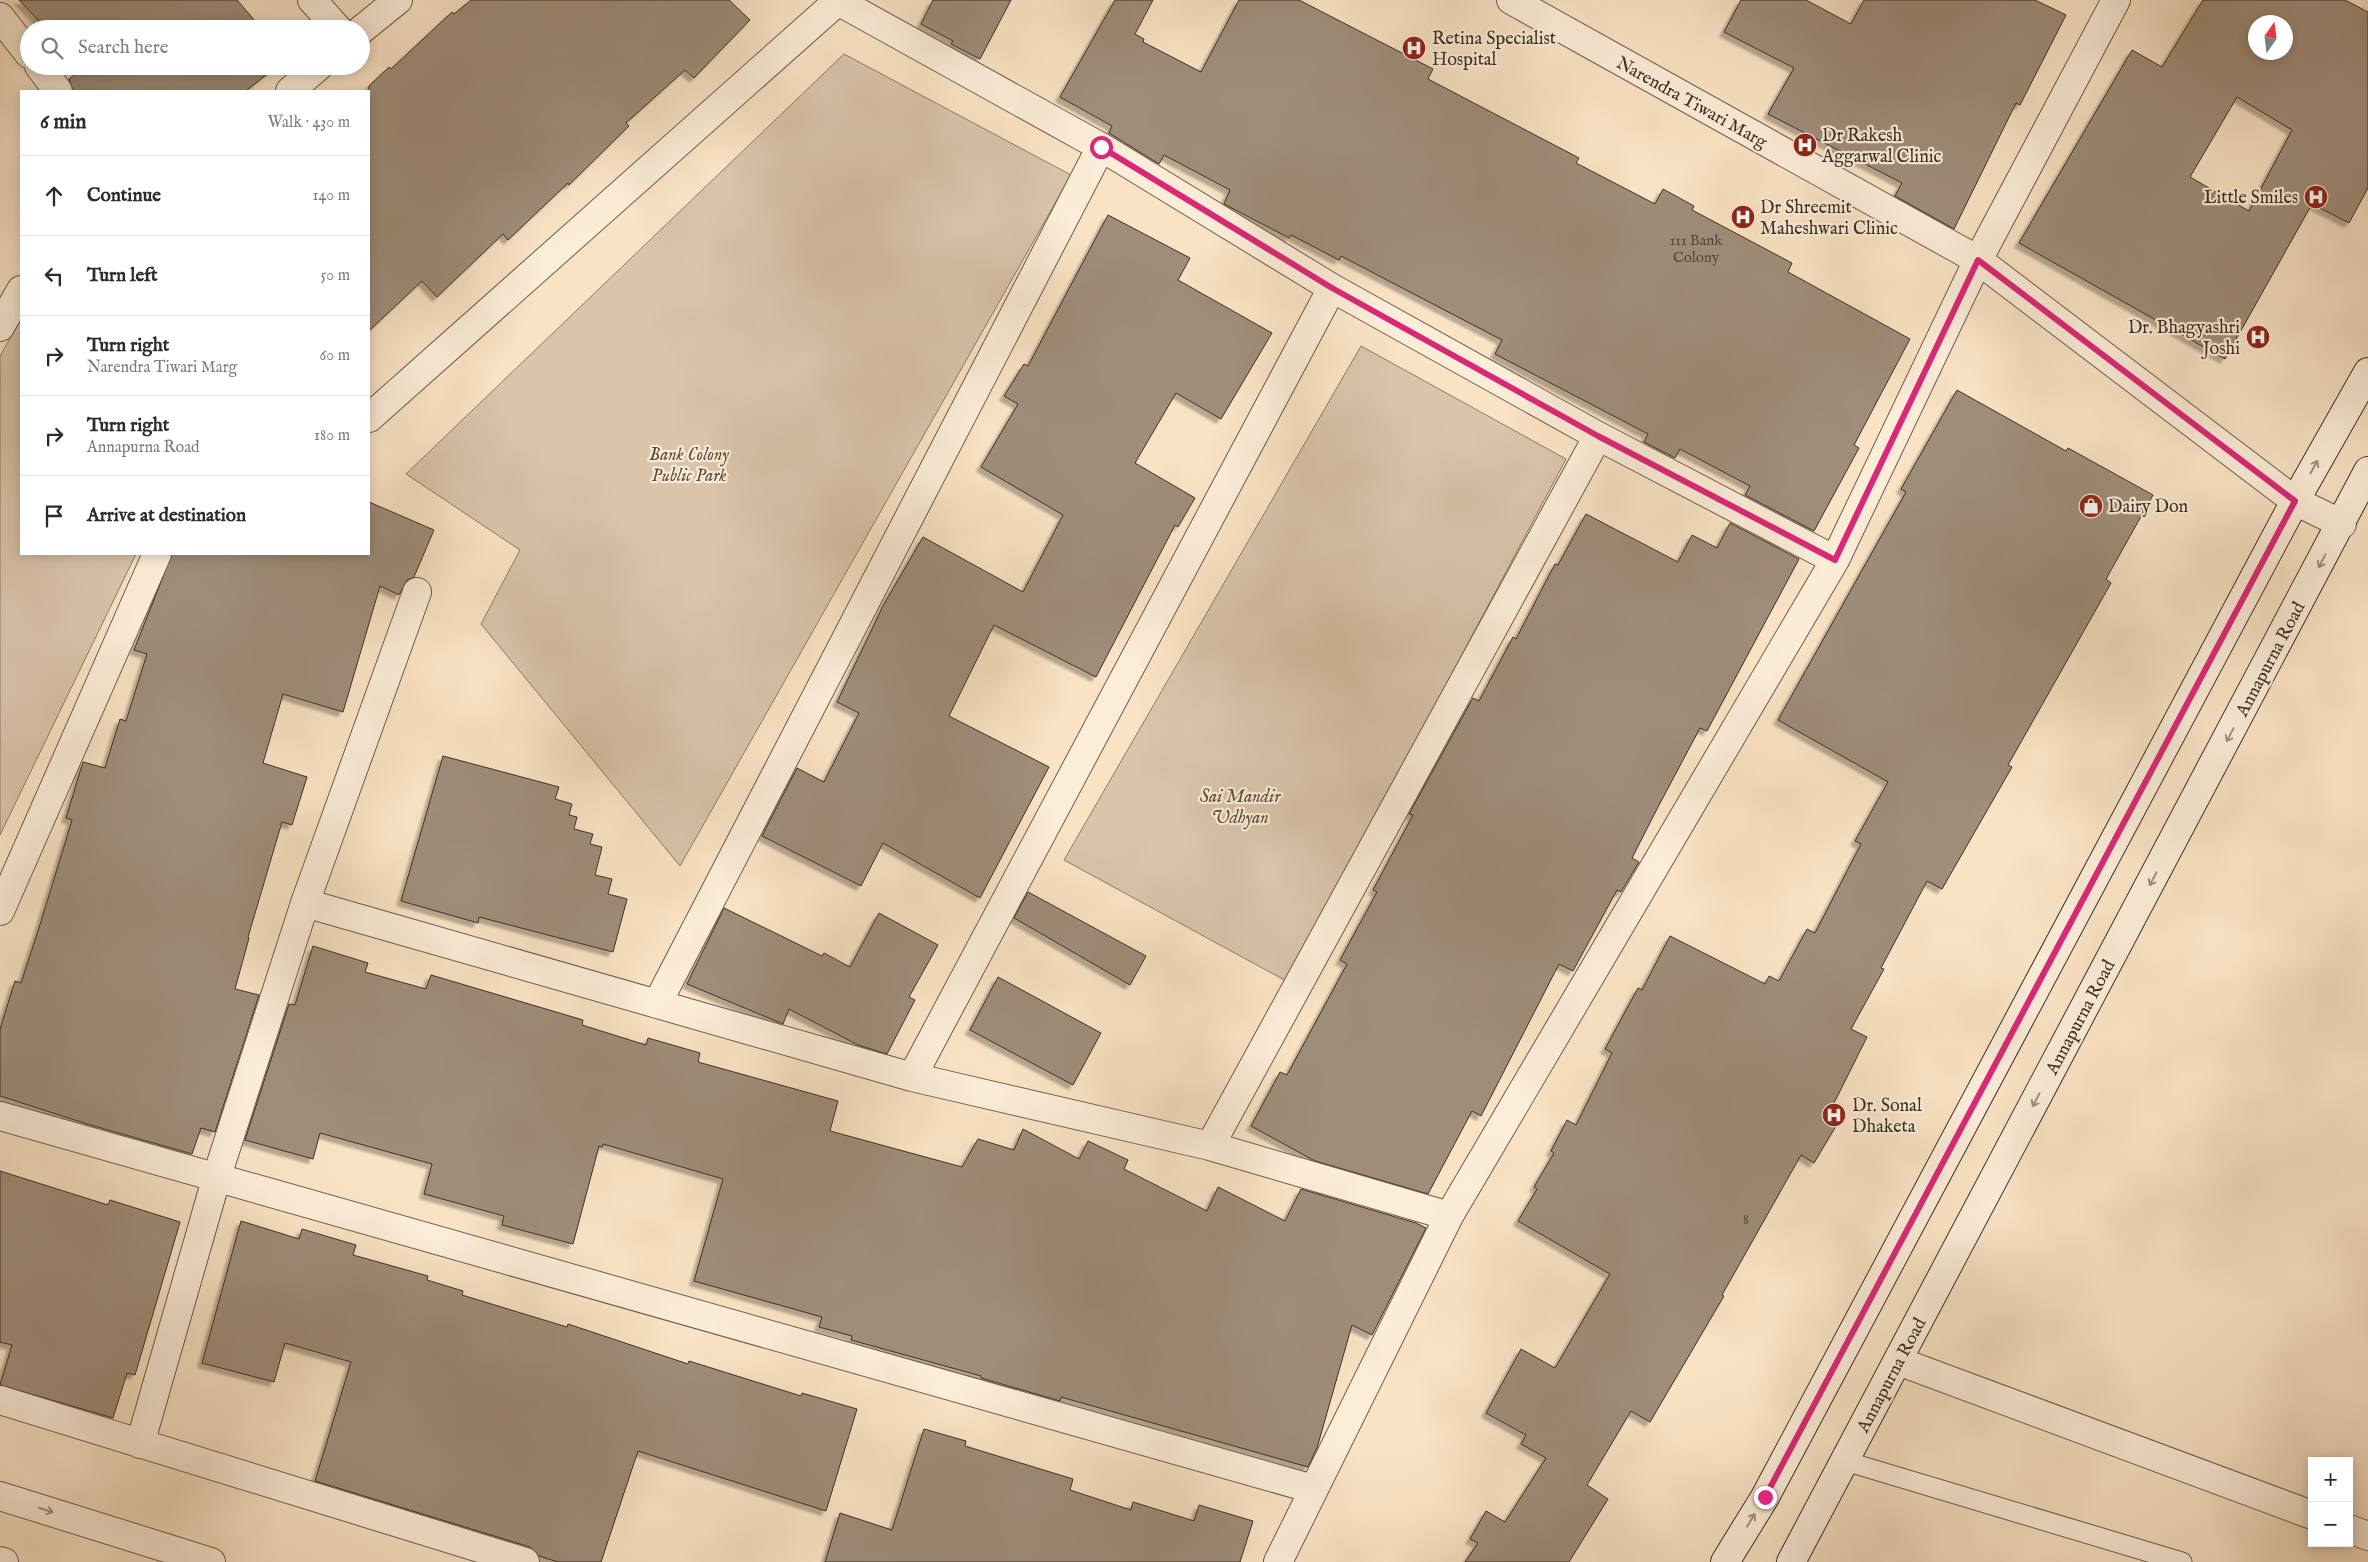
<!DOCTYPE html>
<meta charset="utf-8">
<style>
:root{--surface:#fff;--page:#f7f7f7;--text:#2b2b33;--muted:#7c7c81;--line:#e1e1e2}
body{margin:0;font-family:"IM FELL English",serif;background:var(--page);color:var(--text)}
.controls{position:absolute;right:15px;bottom:15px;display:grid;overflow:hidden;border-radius:0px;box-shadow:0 2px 12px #0003}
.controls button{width:45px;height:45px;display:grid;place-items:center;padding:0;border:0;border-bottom:1px solid var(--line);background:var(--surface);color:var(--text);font:25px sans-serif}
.compass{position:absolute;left:2248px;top:15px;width:45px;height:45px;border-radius:50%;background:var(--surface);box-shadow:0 2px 12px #0003;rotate:14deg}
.stop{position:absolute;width:15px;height:15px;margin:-11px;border:4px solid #db2777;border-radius:50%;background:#fff}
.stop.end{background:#db2777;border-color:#fff;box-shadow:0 1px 5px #0008}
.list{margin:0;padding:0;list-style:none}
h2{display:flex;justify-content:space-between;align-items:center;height:65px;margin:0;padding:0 20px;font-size:21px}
h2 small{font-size:16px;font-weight:400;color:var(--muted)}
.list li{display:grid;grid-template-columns:32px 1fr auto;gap:15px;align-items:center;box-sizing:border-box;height:80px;padding:0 20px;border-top:1px solid var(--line)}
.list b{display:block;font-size:19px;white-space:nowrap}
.list p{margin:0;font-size:16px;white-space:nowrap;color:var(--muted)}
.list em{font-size:16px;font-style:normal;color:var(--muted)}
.icon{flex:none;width:28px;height:28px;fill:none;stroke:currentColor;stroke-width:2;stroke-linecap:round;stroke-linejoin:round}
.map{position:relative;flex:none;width:2368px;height:1562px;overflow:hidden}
.search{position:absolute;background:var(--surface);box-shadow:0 2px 12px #0003;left:20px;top:20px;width:350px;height:55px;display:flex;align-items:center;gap:12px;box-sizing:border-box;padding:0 18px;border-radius:28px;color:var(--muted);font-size:19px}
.panel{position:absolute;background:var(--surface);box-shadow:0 2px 12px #0003;left:20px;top:90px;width:350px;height:465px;border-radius:0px}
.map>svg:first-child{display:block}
.green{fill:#dac4aa;stroke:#8b7a69}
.building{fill:#9f8d7a;stroke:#3c2f28;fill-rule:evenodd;filter:url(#shadow)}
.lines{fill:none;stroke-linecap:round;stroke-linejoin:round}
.service-casing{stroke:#6c5c4f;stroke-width:21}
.minor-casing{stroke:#6c5c4f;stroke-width:30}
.tertiary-casing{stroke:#6c5c4f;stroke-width:30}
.secondary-casing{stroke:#3c2f28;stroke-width:30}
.service{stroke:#fcedd9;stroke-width:19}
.minor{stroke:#fcedd9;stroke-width:28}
.tertiary{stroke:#fcedd9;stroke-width:28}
.secondary{stroke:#fcedd9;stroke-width:28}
.oneway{stroke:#9c8e80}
.route{stroke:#db2777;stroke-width:6}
.labels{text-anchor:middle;stroke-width:4.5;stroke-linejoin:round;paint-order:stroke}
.number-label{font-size:15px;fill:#55463c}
.poi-label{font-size:18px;fill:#3c2f28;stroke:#fcedd9;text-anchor:start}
.street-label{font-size:18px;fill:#3c2f28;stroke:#fcedd9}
.park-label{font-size:18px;font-style:italic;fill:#5c4d42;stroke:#fcedd9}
</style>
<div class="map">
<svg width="2368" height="1562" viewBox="0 0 2368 1562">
<defs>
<filter id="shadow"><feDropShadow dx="-4.5" dy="4.5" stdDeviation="1" flood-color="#0004"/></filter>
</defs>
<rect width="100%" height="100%" fill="#fae3c5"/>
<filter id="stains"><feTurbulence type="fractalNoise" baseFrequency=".004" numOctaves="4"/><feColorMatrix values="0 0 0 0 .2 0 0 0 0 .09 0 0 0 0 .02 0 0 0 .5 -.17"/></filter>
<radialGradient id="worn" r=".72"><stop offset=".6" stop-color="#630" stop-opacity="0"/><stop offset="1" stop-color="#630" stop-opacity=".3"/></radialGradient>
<path class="green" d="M 844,54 L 1071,175 L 680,866 L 481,624 L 520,550 L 406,474 Z
M 21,319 L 21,554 L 136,554 L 0,835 L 0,356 Z
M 1361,346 L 1566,459 L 1288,982 L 1064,860 Z"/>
<path class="building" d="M 19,0 L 237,0 L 262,29 L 42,29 L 37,24 L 40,22 Z
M 471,0 L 729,0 L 750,20 L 694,78 L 685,70 L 626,123 L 629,126 L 569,185 L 568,183 L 508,240 L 503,234 L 437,297 L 422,281 L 369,331 L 369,86 L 389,67 L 391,69 L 452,12 L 454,14 Z
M 933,0 L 1011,0 L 980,59 L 951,44 L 953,41 L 921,24 Z
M 1115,0 L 1153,0 L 1135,34 L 1144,39 L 1143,42 L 1201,72 L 1239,0 L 1299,0 L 1433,69 L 1428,79 L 1579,158 L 1576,163 L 1655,204 L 1663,189 L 1694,206 L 1692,210 L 1792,263 L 1788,272 L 1910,339 L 1854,445 L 1859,448 L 1814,531 L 1745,495 L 1750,486 L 1680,449 L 1675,458 L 1644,442 L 1648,434 L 1495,354 L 1502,340 L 1341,256 L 1339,260 L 1291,235 L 1289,238 L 1224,204 L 1230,190 L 1164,155 L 1159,164 L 1109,133 L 1112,126 L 1060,97 Z
M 1741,0 L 1806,0 L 1851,24 L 1864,0 L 2035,0 L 2066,15 L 2020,105 L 2016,103 L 1954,229 L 1895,196 L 1902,183 L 1768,114 L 1794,68 L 1724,32 Z
M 2203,0 L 2345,0 L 2368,12 L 2368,188 L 2349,223 L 2312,204 L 2225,359 L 2019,243 L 2132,50 L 2162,67 ZM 2256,22 L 2286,22 L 2286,52 L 2256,52 ZM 2237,97 L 2292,130 L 2249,211 L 2190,177 Z
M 76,66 L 277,66 L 246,91 L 73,91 L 69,79 L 80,70 Z
M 1108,215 L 1190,258 L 1178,280 L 1272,333 L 1221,419 L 1176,393 L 1135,463 L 1195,498 L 1178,527 L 1175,525 L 1096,677 L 994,625 L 949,716 L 1049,767 L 980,898 L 883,843 L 861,886 L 762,836 L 797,768 L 824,782 L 859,713 L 837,702 L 884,604 L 923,537 L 1023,592 L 1063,515 L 981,467 L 1018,404 L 1004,396 L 1024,364 L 1028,366 Z
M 1957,390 L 2066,451 L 2068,448 L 2153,495 L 2106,579 L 2111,583 L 2008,765 L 2012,767 L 1942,889 L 1927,881 L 1881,968 L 1884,969 L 1851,1029 L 1867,1037 L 1831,1109 L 1842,1116 L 1814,1163 L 1801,1155 L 1722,1295 L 1724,1296 L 1650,1422 L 1631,1411 L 1587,1485 L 1608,1499 L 1569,1562 L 1465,1562 L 1478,1543 L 1470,1539 L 1486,1511 L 1505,1522 L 1546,1458 L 1521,1444 L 1526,1435 L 1486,1413 L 1521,1349 L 1555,1368 L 1610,1274 L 1518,1221 L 1537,1189 L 1534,1187 L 1554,1153 L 1551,1151 L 1567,1120 L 1576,1125 L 1612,1053 L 1605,1049 L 1638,988 L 1642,990 L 1670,936 L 1765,984 L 1769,976 L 1779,981 L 1807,929 L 1815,933 L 1861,844 L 1855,841 L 1888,782 L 1778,720 L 1906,492 L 1901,489 Z
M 369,502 L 434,530 L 414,577 L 407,580 L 399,595 L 380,586 L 343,712 L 283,694 L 263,763 L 307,777 L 292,825 L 282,822 L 248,937 L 249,938 L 235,989 L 259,995 L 215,1132 L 201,1128 L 192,1154 L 87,1124 L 0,1096 L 0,1029 L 15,981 L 21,983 L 39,928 L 72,820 L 66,818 L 83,762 L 105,768 L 120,719 L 126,721 L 147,654 L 134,650 L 172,554 L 369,554 Z
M 1586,514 L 1678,562 L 1692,535 L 1717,548 L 1730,523 L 1799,559 L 1707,731 L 1700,728 L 1658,807 L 1632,858 L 1639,862 L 1621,892 L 1617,890 L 1573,971 L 1559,964 L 1481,1116 L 1472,1111 L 1428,1194 L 1315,1161 L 1251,1126 L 1280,1072 L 1287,1075 L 1347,964 L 1340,960 L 1377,892 L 1373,890 L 1413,815 L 1409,814 L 1473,698 L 1479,701 L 1513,637 L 1516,639 L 1555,564 L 1558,565 Z
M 443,756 L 559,787 L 555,799 L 572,804 L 569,815 L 577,817 L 574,829 L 593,834 L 590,844 L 602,847 L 595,875 L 612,879 L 608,894 L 627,899 L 613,952 L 479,917 L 478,923 L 401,901 Z
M 1028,892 L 1146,956 L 1130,985 L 1014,918 Z
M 724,908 L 822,956 L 824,953 L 850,967 L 879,913 L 938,945 L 909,997 L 915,1000 L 887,1054 L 858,1045 L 789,1009 L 783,1024 L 687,984 Z
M 313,946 L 368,963 L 365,972 L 426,989 L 431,975 L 583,1020 L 582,1025 L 646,1045 L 648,1038 L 700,1053 L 698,1062 L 838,1101 L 830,1131 L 962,1167 L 978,1139 L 1014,1150 L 1023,1129 L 1079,1159 L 1088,1141 L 1128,1160 L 1124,1169 L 1207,1211 L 1218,1187 L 1285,1221 L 1301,1189 L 1416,1223 L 1426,1228 L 1372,1335 L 1352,1325 L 1317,1448 L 1308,1467 L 1061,1397 L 1060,1401 L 981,1378 L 981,1376 L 851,1340 L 852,1336 L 819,1327 L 822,1317 L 694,1281 L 723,1179 L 603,1144 L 602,1147 L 599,1146 L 573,1244 L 502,1225 L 504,1216 L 424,1194 L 432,1164 L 320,1133 L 313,1159 L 245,1140 L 289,1004 L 295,1005 Z
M 998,977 L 1101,1033 L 1073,1085 L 970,1030 Z
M 0,1171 L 108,1205 L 110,1200 L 180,1222 L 135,1375 L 127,1373 L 113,1418 L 0,1385 L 12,1345 L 0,1342 Z
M 241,1221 L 299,1239 L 302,1229 L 356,1245 L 353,1255 L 428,1276 L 427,1280 L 463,1291 L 462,1295 L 567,1327 L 568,1324 L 688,1364 L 689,1361 L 801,1396 L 802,1393 L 857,1409 L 826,1511 L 638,1451 L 601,1562 L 558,1562 L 539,1556 L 530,1547 L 315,1481 L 351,1362 L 285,1343 L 274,1382 L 202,1363 Z
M 924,1429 L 966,1441 L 965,1446 L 1073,1479 L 1070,1490 L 1131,1510 L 1133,1502 L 1194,1521 L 1199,1505 L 1253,1521 L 1240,1562 L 825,1562 L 840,1513 L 892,1530 Z"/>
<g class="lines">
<g class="service-casing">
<path id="service" d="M 1845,1461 L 2182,1562"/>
</g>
<g class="minor-casing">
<path id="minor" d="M 312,0 L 338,29
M 836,0 L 1101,147 L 1332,288 L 1598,436 L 1835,560
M 0,17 L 29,54
M 361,30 L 398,0
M 39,66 L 58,91
M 290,91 L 319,66
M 0,327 L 21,290
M 369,418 L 838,1
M 305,903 L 912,1077 L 1210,1146 L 1449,1216
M 0,911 L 157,554
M 657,1004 L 1101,147
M 912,1077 L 1332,288
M 0,1116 L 1313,1489
M 1210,1146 L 1598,436
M 1898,1361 L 2312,1515
M 0,1400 L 525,1562
M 140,1444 L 217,1176 L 305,903 L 417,592
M 2349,1529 L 2368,1536
M 1278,1562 L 1449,1216 L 1835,560 L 1978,260 L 2116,0"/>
</g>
<g class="tertiary-casing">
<path id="tertiary" d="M 1511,0 L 1978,260 L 2295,501 L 2342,524
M 0,1496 L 211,1562
M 0,1561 L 4,1562"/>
</g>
<g class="secondary-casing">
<path id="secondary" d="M 1725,1562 L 1765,1497 L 2295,501 L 2368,372
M 1791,1562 L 2368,471"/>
</g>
<use href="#service" class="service"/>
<use href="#minor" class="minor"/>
<use href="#tertiary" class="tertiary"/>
<use href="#secondary" class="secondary"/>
</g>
<defs><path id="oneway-shaft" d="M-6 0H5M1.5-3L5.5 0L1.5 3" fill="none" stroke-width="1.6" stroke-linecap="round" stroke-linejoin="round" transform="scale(1.25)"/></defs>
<g class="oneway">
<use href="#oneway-shaft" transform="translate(2314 467) rotate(-61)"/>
<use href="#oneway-shaft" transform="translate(2322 561) rotate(118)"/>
<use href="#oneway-shaft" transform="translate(2230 735) rotate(118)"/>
<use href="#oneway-shaft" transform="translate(2153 879) rotate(118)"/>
<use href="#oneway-shaft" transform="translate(2036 1100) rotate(118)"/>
<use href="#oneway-shaft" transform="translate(46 1510) rotate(18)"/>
<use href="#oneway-shaft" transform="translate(1751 1520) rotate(-59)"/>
</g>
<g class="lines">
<path class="route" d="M 1101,147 L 1332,288 L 1598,436 L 1835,560 L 1978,260 L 2295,501 L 1765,1497"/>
</g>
<defs>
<g id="hospital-disc" transform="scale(1.25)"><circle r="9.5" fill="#8f2418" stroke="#fcedd9"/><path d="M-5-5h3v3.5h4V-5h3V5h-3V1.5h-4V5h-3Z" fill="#fff"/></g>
<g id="shop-disc" transform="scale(1.25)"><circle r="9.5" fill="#8f2418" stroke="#fcedd9"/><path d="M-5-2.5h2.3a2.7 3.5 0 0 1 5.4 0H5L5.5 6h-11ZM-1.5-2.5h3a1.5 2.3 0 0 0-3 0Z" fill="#fff"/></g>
</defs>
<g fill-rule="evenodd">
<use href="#hospital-disc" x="1414" y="48"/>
<use href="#hospital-disc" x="1805" y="145"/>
<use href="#hospital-disc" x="2316" y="197"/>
<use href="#hospital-disc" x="1743" y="217"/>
<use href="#hospital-disc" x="2258" y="337"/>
<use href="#shop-disc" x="2091" y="506"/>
<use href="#hospital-disc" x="1834" y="1115"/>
</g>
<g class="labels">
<g class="number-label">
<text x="1696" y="245">111 Bank<tspan x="1696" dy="17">Colony</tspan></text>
<text x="1746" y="1224">8</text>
</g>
<g class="poi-label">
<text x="1432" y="44">Retina Specialist<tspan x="1432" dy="21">Hospital</tspan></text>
<text x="1822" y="141">Dr Rakesh<tspan x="1822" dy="21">Aggarwal Clinic</tspan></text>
<text x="2298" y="203" text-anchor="end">Little Smiles</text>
<text x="1760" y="213">Dr Shreemit<tspan x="1760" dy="21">Maheshwari Clinic</tspan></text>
<text x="2240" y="333" text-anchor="end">Dr. Bhagyashri<tspan x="2240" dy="21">Joshi</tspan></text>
<text x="2108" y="512">Dairy Don</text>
<text x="1852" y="1111">Dr. Sonal<tspan x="1852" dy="21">Dhaketa</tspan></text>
</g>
<g class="street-label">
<text transform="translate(1692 102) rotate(29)" y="6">Narendra Tiwari Marg</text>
<text transform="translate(2270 659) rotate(-62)" y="6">Annapurna Road</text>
<text transform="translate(2080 1017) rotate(-62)" y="6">Annapurna Road</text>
<text transform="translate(1891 1375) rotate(-62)" y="6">Annapurna Road</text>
</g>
<g class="park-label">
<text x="689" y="460">Bank Colony<tspan x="689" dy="21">Public Park</tspan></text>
<text x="1240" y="802">Sai Mandir<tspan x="1240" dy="21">Udhyan</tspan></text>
</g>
</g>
<rect width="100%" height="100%" filter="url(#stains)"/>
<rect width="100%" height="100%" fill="url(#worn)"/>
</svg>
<div class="controls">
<button>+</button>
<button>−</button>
</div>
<svg class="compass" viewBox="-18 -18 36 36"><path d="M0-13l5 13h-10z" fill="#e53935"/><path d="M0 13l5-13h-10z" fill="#7c7c81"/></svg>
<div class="stop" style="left:1101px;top:147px"></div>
<div class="stop end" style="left:1765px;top:1497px"></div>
<div class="search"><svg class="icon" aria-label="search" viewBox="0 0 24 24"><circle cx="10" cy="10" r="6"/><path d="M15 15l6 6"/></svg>Search here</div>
<section class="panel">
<h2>6 min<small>Walk · 430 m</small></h2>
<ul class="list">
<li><svg class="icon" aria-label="ahead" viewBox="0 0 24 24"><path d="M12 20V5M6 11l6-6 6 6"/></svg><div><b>Continue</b></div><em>140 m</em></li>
<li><svg class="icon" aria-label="left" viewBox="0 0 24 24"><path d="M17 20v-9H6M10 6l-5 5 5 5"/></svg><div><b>Turn left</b></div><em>50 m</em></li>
<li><svg class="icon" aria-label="right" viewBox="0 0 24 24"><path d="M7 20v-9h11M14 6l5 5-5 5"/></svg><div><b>Turn right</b><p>Narendra Tiwari Marg</p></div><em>60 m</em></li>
<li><svg class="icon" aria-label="right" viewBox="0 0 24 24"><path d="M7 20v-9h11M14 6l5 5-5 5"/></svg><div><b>Turn right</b><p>Annapurna Road</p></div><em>180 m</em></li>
<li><svg class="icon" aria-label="arrive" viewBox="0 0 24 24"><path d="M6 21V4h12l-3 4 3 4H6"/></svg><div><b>Arrive at destination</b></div></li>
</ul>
</section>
</div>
